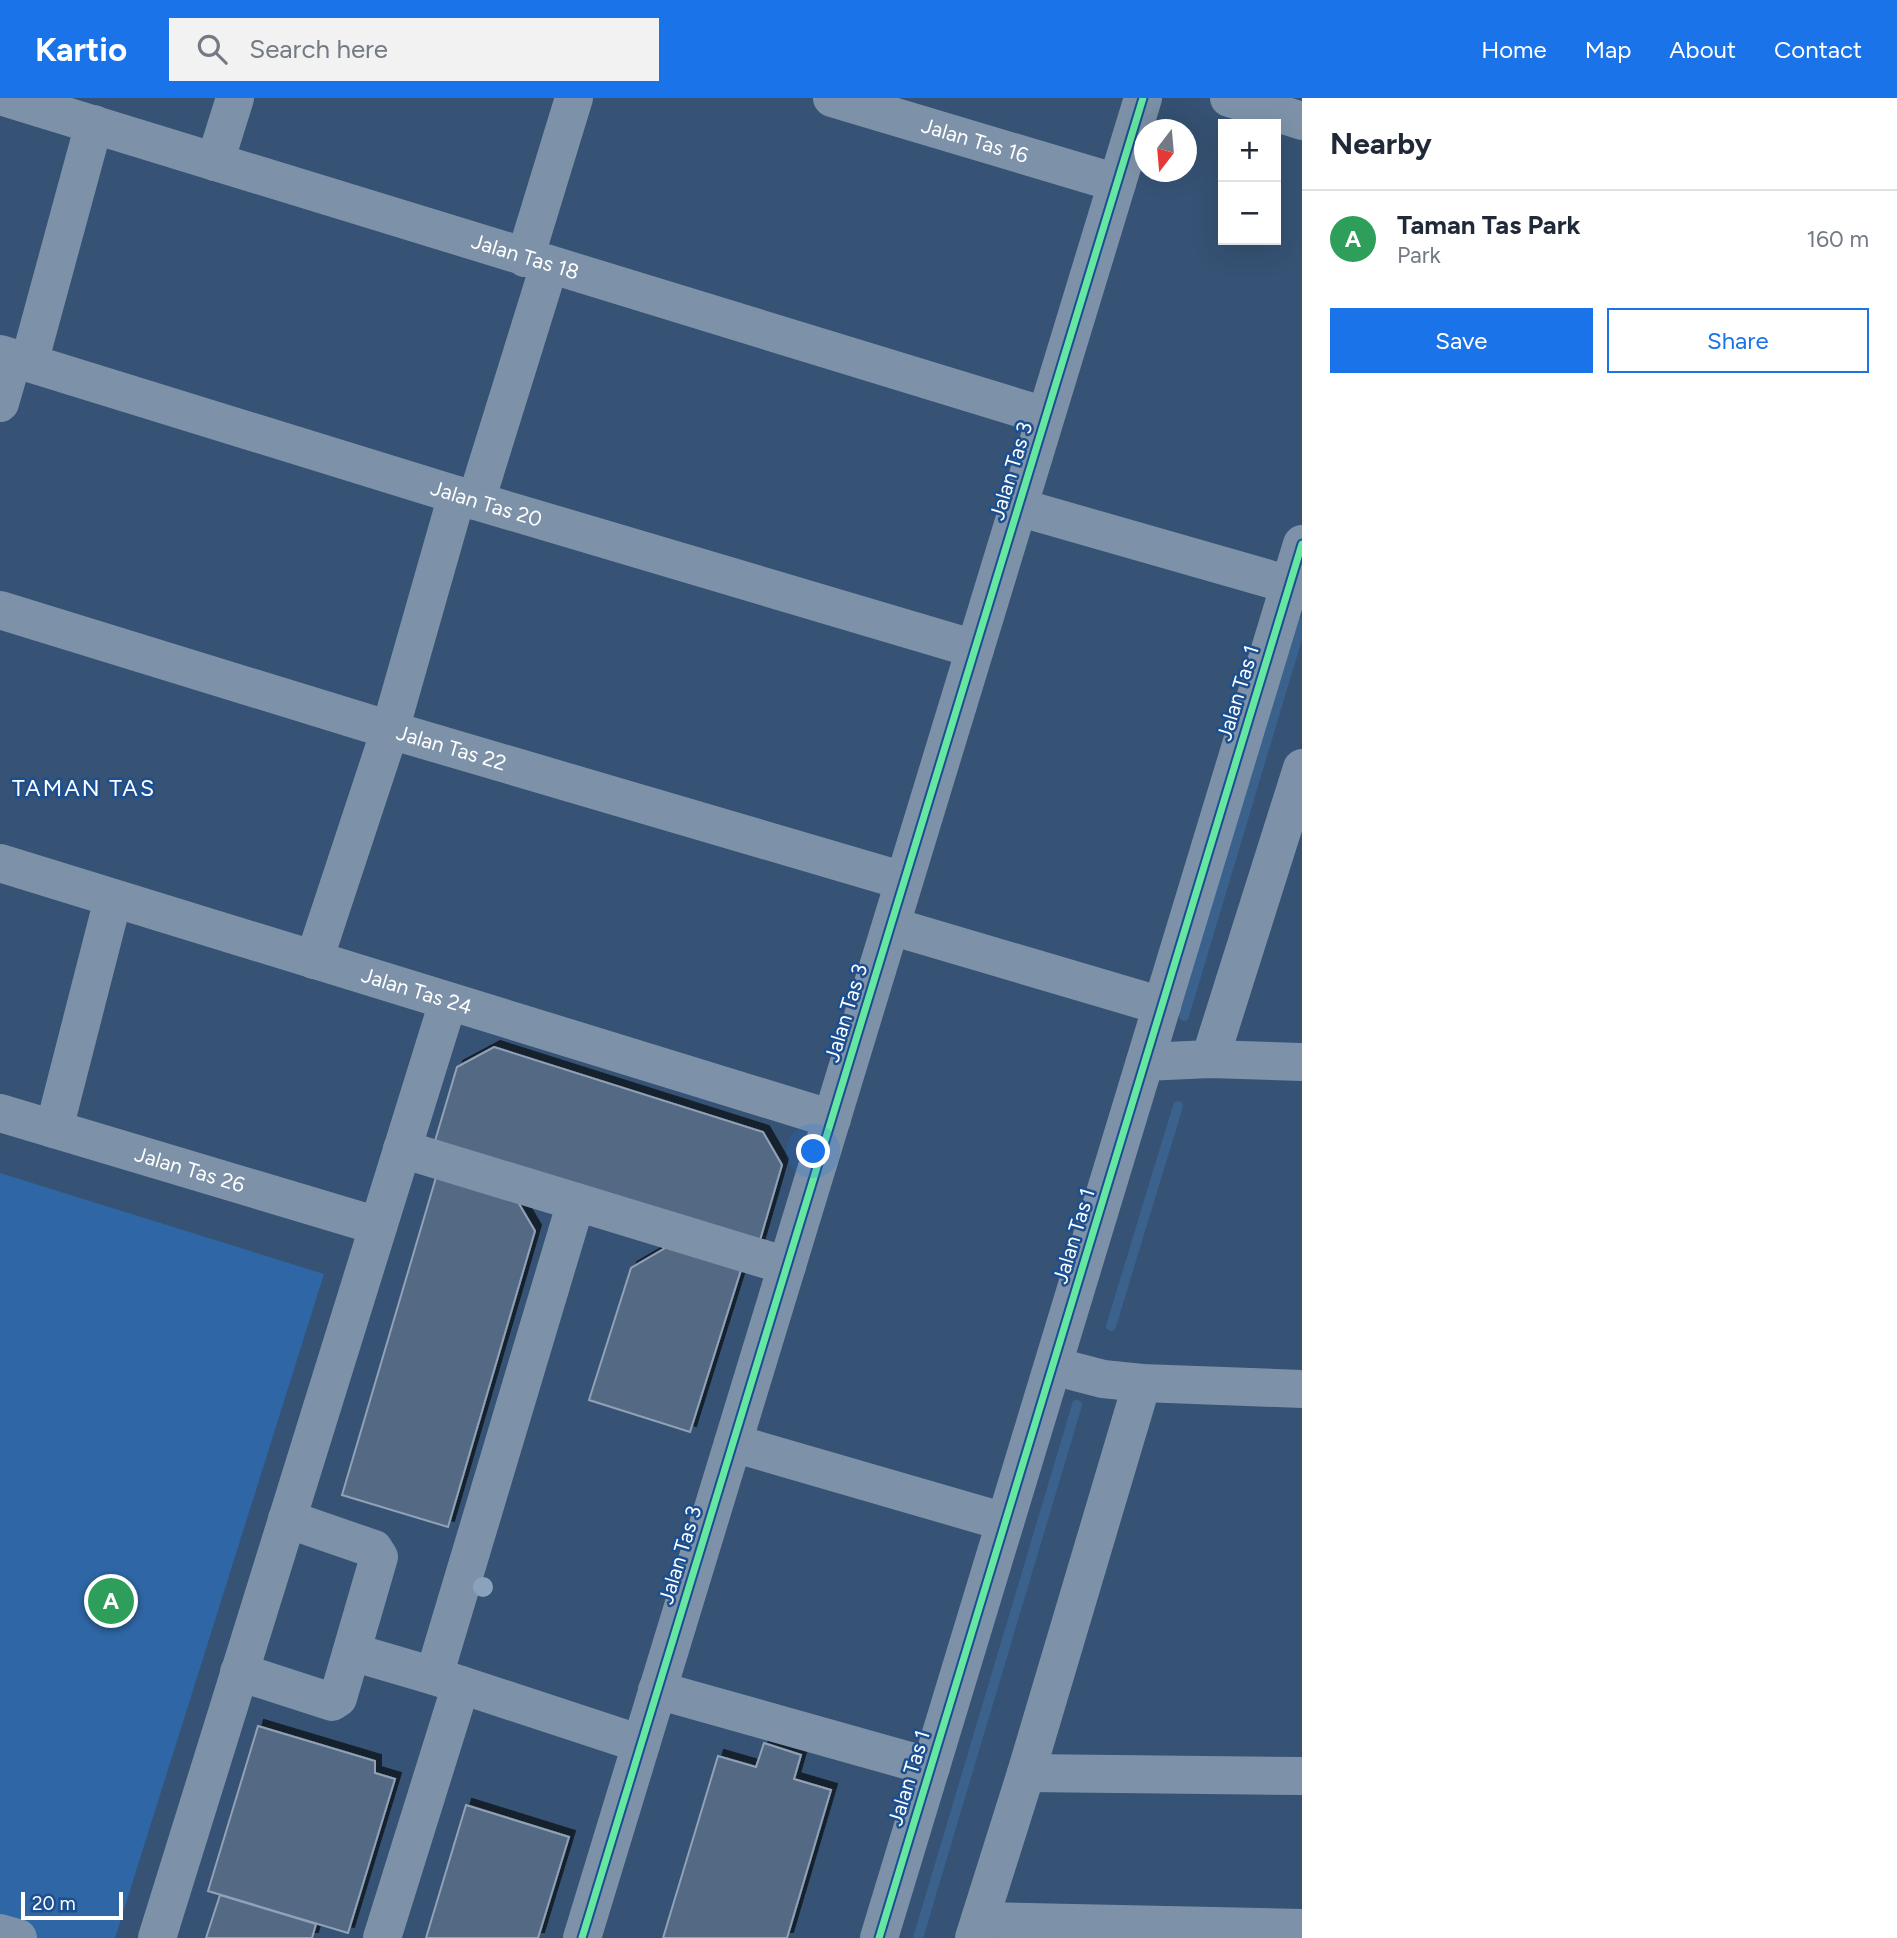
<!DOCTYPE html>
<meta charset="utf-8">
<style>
:root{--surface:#fff;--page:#f2f2f3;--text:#1f2937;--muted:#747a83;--line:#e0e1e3;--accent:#1a73e8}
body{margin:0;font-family:Figtree,sans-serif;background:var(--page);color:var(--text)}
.controls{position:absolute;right:21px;top:21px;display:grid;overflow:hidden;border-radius:0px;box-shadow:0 7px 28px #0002}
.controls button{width:63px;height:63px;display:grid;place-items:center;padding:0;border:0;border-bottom:2px solid var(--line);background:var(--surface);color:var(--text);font:35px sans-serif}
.compass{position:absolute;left:1134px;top:21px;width:63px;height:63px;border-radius:50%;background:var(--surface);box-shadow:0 7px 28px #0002;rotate:196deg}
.scale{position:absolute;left:21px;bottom:18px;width:102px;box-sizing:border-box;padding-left:7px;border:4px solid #fff;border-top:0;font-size:19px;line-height:24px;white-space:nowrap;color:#fff;-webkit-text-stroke:5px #1b4f8f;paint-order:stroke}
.you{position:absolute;left:814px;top:1054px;width:24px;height:24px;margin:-18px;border:5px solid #fff;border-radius:50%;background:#1a73e8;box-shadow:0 0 0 10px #1a73e833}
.badge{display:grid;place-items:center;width:46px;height:46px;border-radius:50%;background:var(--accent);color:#fff;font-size:23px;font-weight:700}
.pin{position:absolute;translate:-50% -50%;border:4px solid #fff;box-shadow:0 2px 7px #0006}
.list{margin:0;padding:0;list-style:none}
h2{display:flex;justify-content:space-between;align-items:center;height:91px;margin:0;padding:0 28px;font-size:30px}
h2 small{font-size:23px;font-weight:400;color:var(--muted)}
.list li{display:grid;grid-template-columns:46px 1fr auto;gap:21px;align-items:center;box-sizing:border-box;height:98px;padding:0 28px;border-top:2px solid var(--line)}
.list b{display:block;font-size:26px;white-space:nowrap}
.list p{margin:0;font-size:23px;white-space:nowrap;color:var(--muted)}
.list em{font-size:23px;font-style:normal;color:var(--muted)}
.actions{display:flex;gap:14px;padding:21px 28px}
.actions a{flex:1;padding:16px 0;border:2px solid var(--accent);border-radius:0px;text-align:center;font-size:24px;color:var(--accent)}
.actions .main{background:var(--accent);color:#fff}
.icon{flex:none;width:38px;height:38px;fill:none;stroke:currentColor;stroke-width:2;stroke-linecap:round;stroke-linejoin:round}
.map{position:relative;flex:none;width:1302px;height:1840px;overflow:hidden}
header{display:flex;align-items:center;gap:42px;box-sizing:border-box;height:98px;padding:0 35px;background:var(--accent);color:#fff}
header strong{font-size:33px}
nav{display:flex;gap:38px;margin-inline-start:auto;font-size:24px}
.search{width:490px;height:63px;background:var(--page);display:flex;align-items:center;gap:18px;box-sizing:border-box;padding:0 24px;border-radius:0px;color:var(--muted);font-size:26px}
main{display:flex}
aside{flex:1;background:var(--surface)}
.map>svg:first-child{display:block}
.green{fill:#2f66a5}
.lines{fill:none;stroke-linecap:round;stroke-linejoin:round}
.stream{stroke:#3b618d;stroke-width:10}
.building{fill:#526984;stroke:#92a2b6;stroke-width:2;filter:url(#shadow)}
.minor{stroke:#7d92a8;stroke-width:38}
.cycleway-casing{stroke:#1b4f8f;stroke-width:11}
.cycleway{stroke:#66e7a1;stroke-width:7}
.tree{fill:#8aa2be}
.labels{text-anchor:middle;stroke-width:5;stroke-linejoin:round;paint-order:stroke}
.street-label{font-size:21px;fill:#fff;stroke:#1b4f8f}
.neighbourhood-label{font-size:23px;letter-spacing:2px;fill:#fff;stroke:#1b4f8f}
</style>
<header>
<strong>Kartio</strong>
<div class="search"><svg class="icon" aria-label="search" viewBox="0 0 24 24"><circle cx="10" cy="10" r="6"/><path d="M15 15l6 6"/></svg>Search here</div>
<nav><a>Home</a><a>Map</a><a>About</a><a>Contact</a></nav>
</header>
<main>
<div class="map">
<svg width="1302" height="1840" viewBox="0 0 1302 1840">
<defs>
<filter id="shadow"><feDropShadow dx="6" dy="-6" stdDeviation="0" flood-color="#0009"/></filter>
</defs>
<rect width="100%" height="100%" fill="#365274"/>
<path class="green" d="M 0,1075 L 324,1176 L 115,1840 L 34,1840 L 0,1829 Z"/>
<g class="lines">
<path class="stream" d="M 1184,918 L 1302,524
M 1111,1228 L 1178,1008
M 918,1840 L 1077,1307"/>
</g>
<path class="building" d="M 494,949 L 763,1034 L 782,1067 L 758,1149 L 432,1053 L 457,969 Z
M 437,1076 L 515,1099 L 535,1133 L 448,1429 L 342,1397 Z
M 667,1149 L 741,1172 L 690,1334 L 589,1302 L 631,1170 Z
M 258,1628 L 375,1663 L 375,1675 L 395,1681 L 348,1835 L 208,1793 Z
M 764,1645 L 801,1657 L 794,1681 L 831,1692 L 787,1840 L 663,1840 L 718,1658 L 756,1669 Z
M 466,1707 L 569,1739 L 538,1840 L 426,1840 Z
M 220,1797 L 316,1826 L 312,1840 L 206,1840 Z"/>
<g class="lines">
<g class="minor">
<path id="s1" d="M 7,0 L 1045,318"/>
<path id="s2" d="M 832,0 L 1117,85"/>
<path d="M 1229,0 L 1302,23"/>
<path d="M 215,64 L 235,0"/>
<path d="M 525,160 L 574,0"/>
<path id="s3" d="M 0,256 L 476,403 L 975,551"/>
<path d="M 29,265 L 94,26"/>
<path d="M 0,305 L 13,260"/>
<path d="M 476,403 L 549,168"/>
<path d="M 1018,409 L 1290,487"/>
<path id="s4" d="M 0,512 L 390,632 L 904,783"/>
<path id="s5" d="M 0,765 L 832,1021"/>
<path d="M 891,828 L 1162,908"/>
<path d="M 314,862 L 390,632 L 457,397"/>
<path d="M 1210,961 L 1302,670"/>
<path d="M 1145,964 L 1210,961 L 1302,964"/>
<path id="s6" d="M 0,1015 L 378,1128"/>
<path d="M 54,1031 L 113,801"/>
<path d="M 402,1051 L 787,1168"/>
<path d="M 1053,1268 L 1103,1281 L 1142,1285 L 1302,1291"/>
<path d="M 733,1345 L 1005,1424"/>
<path d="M 352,1554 L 434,1578 L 641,1646"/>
<path d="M 239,1574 L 332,1604 L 338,1600 L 379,1459 L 374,1451 L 287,1421"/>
<path d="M 434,1578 L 576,1104"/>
<path d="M 657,1592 L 931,1669"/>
<path d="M 1026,1675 L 1302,1678"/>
<path d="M 980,1823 L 1302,1830"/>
<path d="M 0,1835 L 18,1840"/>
<path d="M 157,1840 L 448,904"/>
<path d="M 382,1840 L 461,1587"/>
<path d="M 582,1840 L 1143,0"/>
<path d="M 879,1840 L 1302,446"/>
<path d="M 974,1840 L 1026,1675 L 1142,1285"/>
</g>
<g class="cycleway-casing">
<path id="cycleway" d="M 582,1840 L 1143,0
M 879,1840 L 1302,446"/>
</g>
<use href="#cycleway" class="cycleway"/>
</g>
<circle class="tree" cx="483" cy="1489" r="10"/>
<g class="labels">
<g class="street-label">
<text dy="7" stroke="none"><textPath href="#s2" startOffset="149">Jalan Tas 16</textPath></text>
<text dy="7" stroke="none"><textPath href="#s1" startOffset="542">Jalan Tas 18</textPath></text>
<text transform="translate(1011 373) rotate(-73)" y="7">Jalan Tas 3</text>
<text dy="7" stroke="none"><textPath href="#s3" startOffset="509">Jalan Tas 20</textPath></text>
<text transform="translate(1238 595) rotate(-73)" y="7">Jalan Tas 1</text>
<text dy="7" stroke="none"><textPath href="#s4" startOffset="472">Jalan Tas 22</textPath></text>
<text dy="7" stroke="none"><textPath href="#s5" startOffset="436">Jalan Tas 24</textPath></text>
<text transform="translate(846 915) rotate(-73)" y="7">Jalan Tas 3</text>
<text dy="7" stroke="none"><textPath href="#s6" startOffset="198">Jalan Tas 26</textPath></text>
<text transform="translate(1074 1138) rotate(-73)" y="7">Jalan Tas 1</text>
<text transform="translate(680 1457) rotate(-73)" y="7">Jalan Tas 3</text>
<text transform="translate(909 1680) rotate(-73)" y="7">Jalan Tas 1</text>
</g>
<g class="neighbourhood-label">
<text x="84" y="698">TAMAN TAS</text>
</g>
</g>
</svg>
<div class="controls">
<button>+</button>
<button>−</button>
</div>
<svg class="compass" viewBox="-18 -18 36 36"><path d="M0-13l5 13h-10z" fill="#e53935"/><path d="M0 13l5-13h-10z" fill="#747a83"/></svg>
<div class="scale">20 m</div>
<div class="you"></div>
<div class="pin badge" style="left:111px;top:1503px;background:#2e9e5b">A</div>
</div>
<aside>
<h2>Nearby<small></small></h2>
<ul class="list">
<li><span class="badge" style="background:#2e9e5b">A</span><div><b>Taman Tas Park</b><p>Park</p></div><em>160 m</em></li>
</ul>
<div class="actions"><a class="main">Save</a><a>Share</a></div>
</aside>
</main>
